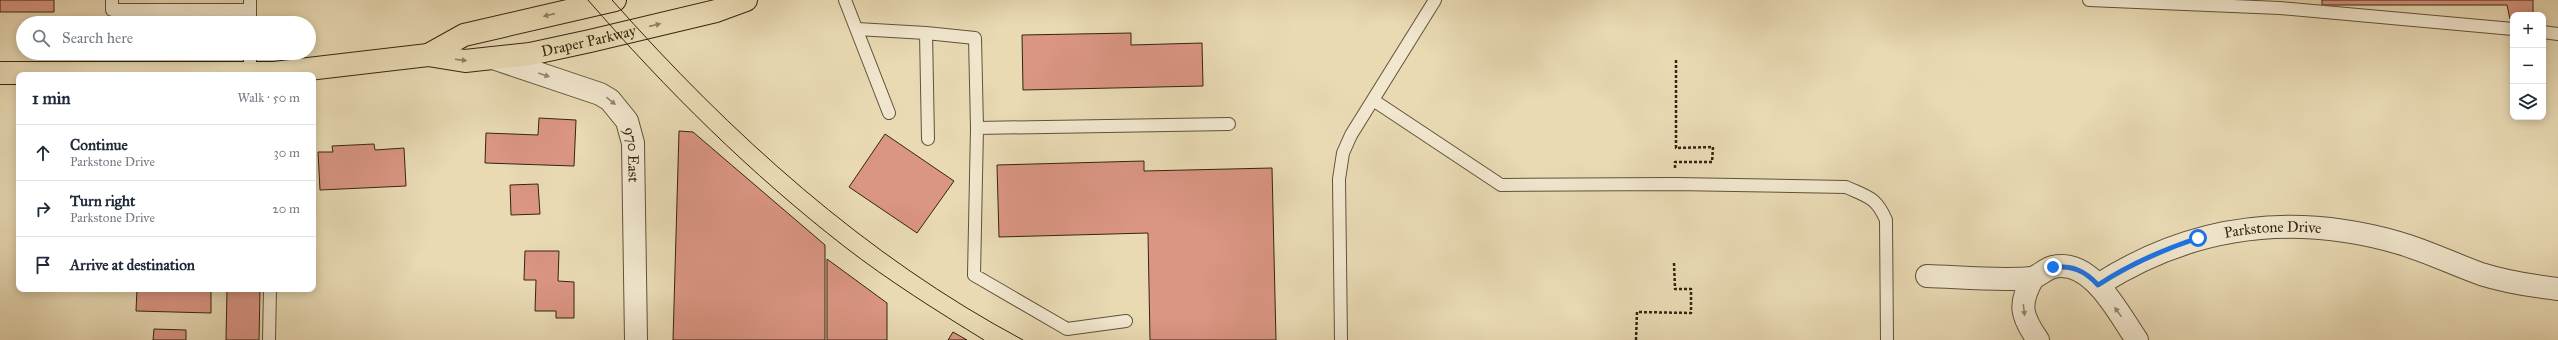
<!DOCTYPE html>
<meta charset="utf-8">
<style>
:root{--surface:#fff;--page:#f2f2f3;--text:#1f2937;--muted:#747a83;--line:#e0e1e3}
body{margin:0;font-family:"IM FELL Great Primer",serif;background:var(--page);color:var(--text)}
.controls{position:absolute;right:12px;top:12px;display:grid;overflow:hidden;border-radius:8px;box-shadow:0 2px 10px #0003}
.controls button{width:36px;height:36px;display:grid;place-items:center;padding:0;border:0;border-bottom:1px solid var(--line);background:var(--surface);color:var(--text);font:20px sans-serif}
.stop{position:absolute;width:12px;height:12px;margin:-9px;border:3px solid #1a73e8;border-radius:50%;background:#fff}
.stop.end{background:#1a73e8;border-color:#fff;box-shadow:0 1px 4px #0008}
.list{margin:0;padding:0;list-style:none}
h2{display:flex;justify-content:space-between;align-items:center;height:52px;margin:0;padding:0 16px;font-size:17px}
h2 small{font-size:13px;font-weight:400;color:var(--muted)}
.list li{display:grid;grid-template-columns:26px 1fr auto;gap:12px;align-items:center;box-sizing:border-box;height:56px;padding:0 16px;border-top:1px solid var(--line)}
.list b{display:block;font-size:15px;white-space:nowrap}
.list p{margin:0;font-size:13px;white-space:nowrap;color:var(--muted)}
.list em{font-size:13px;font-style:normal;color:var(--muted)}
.icon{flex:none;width:22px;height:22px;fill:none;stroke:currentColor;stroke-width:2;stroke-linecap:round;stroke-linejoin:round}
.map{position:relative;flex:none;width:2558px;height:340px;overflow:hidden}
.search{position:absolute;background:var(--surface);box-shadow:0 2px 10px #0003;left:16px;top:16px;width:300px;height:44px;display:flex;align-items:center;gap:10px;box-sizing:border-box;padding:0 14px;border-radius:22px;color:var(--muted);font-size:15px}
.panel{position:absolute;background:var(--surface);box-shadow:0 2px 10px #0003;left:16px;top:72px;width:300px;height:220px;border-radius:8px}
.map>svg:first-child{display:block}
.building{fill:#da9583;stroke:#342510}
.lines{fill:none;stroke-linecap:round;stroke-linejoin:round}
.lane-casing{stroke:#615239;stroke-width:14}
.street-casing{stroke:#615239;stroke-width:24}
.primary-casing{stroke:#342510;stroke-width:24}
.path{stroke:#342510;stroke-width:2.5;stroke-dasharray:3 2;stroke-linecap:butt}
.lane{stroke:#f1e7ce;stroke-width:12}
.street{stroke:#f1e7ce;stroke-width:22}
.primary{stroke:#e9dab4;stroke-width:22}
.tram{stroke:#342510;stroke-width:1}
.oneway{fill:#8e8062}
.oneway2{fill:#92866f}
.route{stroke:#1a73e8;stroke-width:5}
.labels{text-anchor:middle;stroke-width:3;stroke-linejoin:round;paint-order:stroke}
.street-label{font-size:15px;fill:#342510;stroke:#f1e7ce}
</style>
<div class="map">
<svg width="2558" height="340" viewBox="0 0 2558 340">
<rect width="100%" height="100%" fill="#e9dab4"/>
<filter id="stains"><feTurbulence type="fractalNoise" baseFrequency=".005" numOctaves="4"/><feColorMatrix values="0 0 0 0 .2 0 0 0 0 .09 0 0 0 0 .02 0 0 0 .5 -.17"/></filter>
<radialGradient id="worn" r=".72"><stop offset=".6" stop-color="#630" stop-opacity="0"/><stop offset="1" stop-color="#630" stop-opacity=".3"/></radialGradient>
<path class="building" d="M 0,0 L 54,0 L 54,12 L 0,12 Z
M 2322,0 L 2533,0 L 2533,15 L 2513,15 L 2513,19 L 2510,19 L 2507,5 L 2322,5 Z
M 1131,33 L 1131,45 L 1202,43 L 1203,86 L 1023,90 L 1022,35 Z
M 539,118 L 576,120 L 574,166 L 485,163 L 486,133 L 538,135 Z
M 679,131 L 693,132 L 825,245 L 825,340 L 673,340 Z
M 885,134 L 954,181 L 917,233 L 849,187 Z
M 374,144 L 375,150 L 404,148 L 406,186 L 320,190 L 318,152 L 333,152 L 332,146 Z
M 18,150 L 19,150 L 19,185 L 18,185 Z
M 1144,161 L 1144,171 L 1272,168 L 1276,340 L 1150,340 L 1148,233 L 999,237 L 997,165 Z
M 538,184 L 540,214 L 511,215 L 510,185 Z
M 525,251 L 559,251 L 558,281 L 574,282 L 574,318 L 556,318 L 556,311 L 535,311 L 536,280 L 524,280 Z
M 827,259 L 887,303 L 887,340 L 827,340 Z
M 137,289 L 211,289 L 211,313 L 136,311 Z
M 227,289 L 260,290 L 259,340 L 226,340 Z
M 154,329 L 186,330 L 186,340 L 153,340 Z
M 953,332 L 967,340 L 948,340 Z"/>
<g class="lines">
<g class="lane-casing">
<path id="lane" d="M 112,0 L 112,10 L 250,10
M 250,0 L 250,23
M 845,0 L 889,113
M 2089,0 L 2280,8 L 2513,29
M 857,29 L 926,33
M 2543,32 L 2558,34
M 250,75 L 250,53
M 1373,100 L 1501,185 L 1675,184 L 1846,187 C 1868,197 1876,197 1886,220 L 1887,340
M 977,128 L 1229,124
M 928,139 L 926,33 L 975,38 L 977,128 L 974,275 L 1067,329 L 1126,321
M 269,340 L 270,289
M 1341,340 L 1339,179 L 1343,153 L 1351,135 L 1435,0"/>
</g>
<g class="street-casing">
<g id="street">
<path id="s1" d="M 493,58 L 600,94 L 610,100 L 627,121 L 633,143 L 636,340"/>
<path d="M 1927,276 C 1959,277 2001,281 2031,278 C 2038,277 2045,269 2053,267 C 2092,258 2118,313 2137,340"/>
<path d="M 2033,278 C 2018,304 2021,316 2038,340"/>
<path id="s2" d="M 2098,285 C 2192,225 2292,212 2399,243 C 2427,251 2453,264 2481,274 C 2506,282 2532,286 2558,289"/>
</g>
</g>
<g class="primary-casing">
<g id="primary">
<path d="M 428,55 L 464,35 L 615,0"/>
<path id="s3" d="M 0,73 L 274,73 L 428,55 L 465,61 L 530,54 L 590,41 L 716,11 L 746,0"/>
</g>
</g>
<path class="path" d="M 1675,168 L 1675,162 L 1712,162 L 1713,147 L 1676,148 L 1676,60
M 1636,340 L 1637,312 L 1691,313 L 1691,289 L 1675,289 L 1674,263"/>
<use href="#lane" class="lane"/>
<use href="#street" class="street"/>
<use href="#primary" class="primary"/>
<path class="tram" d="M 588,0 C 666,90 751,174 845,247 C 889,281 937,311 984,340
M 612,0 C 730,133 865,256 1023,340"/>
</g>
<defs><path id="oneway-solid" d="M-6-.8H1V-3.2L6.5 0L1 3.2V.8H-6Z"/></defs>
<g class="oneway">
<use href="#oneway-solid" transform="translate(549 15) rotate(167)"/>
<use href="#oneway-solid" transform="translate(655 25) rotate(-13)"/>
<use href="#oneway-solid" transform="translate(461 60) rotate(7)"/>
</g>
<g class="oneway2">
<use href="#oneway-solid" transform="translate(544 75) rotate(19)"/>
<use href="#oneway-solid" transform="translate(611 101) rotate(39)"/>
<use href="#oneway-solid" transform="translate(2024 310) rotate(83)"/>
<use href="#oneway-solid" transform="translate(2118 312) rotate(-126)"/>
</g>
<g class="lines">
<path class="route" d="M 2053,267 C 2073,266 2084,270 2098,285 C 2130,264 2162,250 2198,238"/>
</g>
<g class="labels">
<g class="street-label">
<text dy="5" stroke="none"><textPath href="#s3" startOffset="592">Draper Parkway</textPath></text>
<text dy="5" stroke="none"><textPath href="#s1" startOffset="186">970 East</textPath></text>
<text dy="5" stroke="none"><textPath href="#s2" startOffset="186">Parkstone Drive</textPath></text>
</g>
</g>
<rect width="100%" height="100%" filter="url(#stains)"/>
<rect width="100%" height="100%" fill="url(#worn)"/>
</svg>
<div class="controls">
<button>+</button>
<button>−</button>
<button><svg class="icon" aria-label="layers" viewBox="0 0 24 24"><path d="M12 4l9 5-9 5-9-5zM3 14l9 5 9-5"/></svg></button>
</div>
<div class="stop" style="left:2198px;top:238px"></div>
<div class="stop end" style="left:2053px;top:267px"></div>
<div class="search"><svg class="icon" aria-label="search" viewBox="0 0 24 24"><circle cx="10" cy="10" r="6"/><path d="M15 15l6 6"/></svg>Search here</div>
<section class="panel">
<h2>1 min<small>Walk · 50 m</small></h2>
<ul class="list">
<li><svg class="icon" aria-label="ahead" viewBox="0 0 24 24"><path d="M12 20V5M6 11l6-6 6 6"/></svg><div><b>Continue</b><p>Parkstone Drive</p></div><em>30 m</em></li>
<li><svg class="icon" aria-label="right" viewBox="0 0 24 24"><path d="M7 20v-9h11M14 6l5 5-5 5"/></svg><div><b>Turn right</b><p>Parkstone Drive</p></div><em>20 m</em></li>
<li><svg class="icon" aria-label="arrive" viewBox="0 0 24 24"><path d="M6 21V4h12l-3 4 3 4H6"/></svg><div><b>Arrive at destination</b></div></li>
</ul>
</section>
</div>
